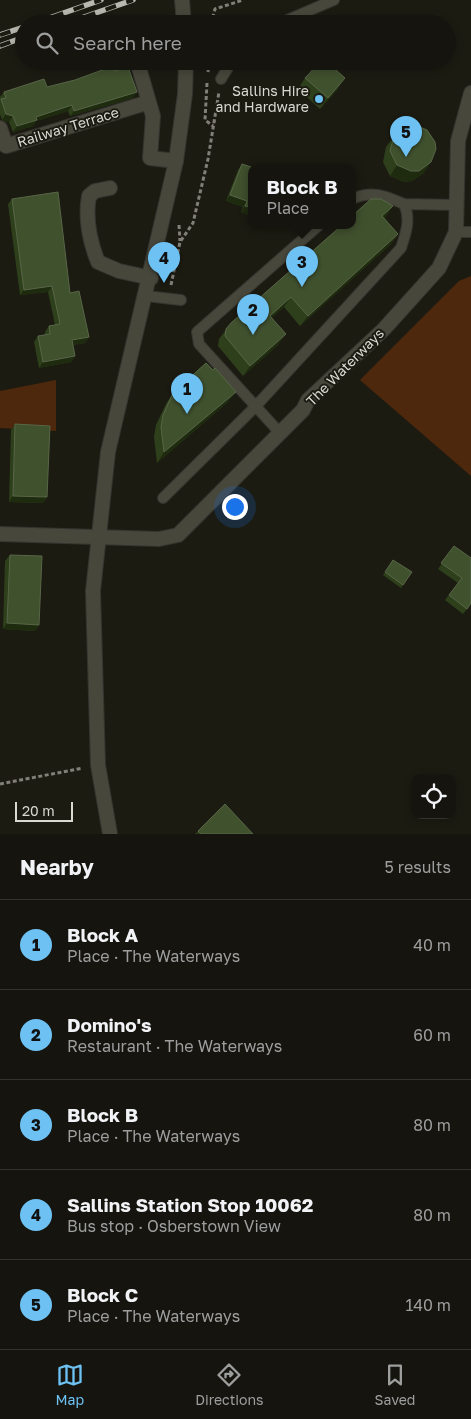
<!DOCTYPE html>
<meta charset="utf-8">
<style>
:root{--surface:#15140e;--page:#22211c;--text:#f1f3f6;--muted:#9d9e9e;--line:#34332e;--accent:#6ec2f3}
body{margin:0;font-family:"Golos Text",sans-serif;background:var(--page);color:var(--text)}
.controls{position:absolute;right:15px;bottom:15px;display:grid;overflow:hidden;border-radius:10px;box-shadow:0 2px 8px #0003}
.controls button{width:45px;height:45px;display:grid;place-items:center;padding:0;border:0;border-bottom:1px solid var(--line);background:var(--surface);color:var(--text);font:25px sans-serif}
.scale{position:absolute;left:15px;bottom:12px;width:58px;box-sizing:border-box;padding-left:5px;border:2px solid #d9d9d2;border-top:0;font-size:14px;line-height:18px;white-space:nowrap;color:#d9d9d2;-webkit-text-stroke:4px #1c1b12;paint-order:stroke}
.you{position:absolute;left:234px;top:506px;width:18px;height:18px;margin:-12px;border:4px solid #fff;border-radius:50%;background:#1a73e8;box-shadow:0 0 0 8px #1a73e833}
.badge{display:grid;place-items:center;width:32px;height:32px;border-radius:50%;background:var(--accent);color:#111;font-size:16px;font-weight:700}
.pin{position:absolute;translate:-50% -41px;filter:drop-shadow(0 1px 2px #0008)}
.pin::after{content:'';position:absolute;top:26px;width:18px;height:15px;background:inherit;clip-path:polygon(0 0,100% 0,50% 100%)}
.popup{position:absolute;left:248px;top:164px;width:108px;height:65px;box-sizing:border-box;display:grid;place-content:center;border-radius:10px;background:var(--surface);filter:drop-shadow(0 1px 4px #0005);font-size:16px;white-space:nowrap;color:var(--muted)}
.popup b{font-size:19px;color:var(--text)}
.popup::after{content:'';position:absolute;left:50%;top:100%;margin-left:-10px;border:10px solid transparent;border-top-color:var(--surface)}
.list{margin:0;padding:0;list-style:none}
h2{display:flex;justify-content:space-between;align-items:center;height:65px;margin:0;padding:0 20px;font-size:21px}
h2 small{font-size:16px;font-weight:400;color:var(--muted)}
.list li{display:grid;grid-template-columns:32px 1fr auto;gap:15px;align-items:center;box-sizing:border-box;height:90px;padding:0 20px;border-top:1px solid var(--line)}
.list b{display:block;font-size:19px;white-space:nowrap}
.list p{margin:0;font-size:16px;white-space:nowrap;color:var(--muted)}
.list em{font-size:16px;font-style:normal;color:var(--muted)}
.icon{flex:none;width:28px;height:28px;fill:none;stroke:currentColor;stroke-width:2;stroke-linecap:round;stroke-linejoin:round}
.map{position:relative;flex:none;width:471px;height:834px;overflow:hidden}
.search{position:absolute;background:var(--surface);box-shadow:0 2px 8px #0003;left:15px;right:15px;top:15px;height:55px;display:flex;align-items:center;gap:12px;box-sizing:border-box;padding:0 18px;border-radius:28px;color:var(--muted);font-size:19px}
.sheet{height:515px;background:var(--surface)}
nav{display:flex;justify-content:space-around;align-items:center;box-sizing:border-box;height:70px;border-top:1px solid var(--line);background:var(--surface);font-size:14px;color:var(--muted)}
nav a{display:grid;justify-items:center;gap:2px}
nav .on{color:var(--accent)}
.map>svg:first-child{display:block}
.green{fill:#4e280c}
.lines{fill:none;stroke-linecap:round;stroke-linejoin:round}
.service-casing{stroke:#35342f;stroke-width:12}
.minor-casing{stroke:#35342f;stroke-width:16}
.tertiary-casing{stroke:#35342f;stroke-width:16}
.path{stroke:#807f78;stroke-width:3;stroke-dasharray:4 2.5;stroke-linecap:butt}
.service{stroke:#47473c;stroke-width:10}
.minor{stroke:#47473c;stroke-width:14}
.tertiary{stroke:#47473c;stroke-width:14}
.rail-casing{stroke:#b8b8b1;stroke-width:5.5}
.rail{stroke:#1c1b12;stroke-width:4;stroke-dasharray:11;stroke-linecap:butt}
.wall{fill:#2e401b}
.shaded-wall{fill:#1f2b0f}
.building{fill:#40512e;stroke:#586648}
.poi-dot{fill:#6ec2f3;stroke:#1c1b12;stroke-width:2}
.labels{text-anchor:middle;stroke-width:4;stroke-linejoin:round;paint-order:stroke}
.poi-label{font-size:14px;fill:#d9d9d2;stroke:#1c1b12;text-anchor:end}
.street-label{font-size:14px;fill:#d9d9d2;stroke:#1c1b12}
</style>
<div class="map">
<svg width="471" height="834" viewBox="0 0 471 834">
<rect width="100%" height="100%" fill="#1c1b12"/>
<path class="green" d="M 471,276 L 471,476 L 360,380 L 459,281 Z
M 56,380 L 56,431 L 0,428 L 0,391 Z"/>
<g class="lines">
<g class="service-casing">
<path id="service" d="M 278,24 L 334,0
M 221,79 L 232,61
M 404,204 L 457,205
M 456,232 L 471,232
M 146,296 L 181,300
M 280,433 L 199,344 L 197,332 L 318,226
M 163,498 L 255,407 L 401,248 C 406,233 411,219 404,204 C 385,196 372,190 352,199"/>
</g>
<g class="minor-casing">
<path id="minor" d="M 137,61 L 153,116 L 150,158 L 176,161
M 0,128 L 6,146 L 149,102
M 110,188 L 95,191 L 89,196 C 85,218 90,242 98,262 L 119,271 L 151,278
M 0,534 L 159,539 L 178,535 L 303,410 L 308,400 L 384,329 L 439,268 L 456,232 L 458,141 L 471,93"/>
</g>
<g class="tertiary-casing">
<path id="tertiary" d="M 182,0 L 184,24
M 110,834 L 98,765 L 93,591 L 108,452 L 176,161 L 185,94 L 186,61"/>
</g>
<path class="path" d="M 211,24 L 215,9 L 243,0
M 208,72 L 209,61
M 207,83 L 205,120 L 213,126
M 179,225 L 180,241
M 171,285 L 180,242 L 193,223 L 208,159 L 219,92
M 0,784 L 83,768"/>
<use href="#service" class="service"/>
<use href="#minor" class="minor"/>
<use href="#tertiary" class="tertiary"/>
<g class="rail-casing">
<path id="rail" d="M 32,24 L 101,0
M 64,24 L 133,0
M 0,35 L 24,27
M 0,46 L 24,37"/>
</g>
<use href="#rail" class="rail"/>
</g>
<path class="wall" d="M 114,71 L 133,98 L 70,116 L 68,111 L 36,121 L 33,126 L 13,132 L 9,122 L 2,120 L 0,114 L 0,97 L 4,92 L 47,87 Z
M 305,78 L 338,89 L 320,109 L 298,89 Z
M 394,136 L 424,173 L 412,181 L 404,182 L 390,176 L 383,162 L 386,147 Z
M 242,164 L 252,216 L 241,212 L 243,207 L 226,201 L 238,170 Z
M 12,199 L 70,293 L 89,337 L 85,343 L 73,345 L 75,356 L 71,362 L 39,368 L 34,342 L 38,336 L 45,335 L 45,332 L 49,326 L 55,325 L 48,292 L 20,295 L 8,204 Z
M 386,217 L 384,218 L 398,234 L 391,244 L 300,326 L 284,307 L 271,318 L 278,345 L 243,376 L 218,346 L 219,339 L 231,323 Z
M 173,393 L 228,402 L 157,463 L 154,437 L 156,425 L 166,404 Z
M 15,424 L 47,497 L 43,503 L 9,502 L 11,430 Z
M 454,546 L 471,604 L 463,614 L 445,600 L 458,583 L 438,569 Z
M 10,555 L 39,625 L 35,631 L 3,629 L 5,561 Z
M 393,560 L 412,572 L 401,588 L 383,575 Z
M 198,831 L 253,834 L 195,834 Z"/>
<path class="shaded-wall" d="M 345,78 L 338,89 L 320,109 L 328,98 Z
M 137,92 L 133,98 L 70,116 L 74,111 Z
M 72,105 L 68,111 L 36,121 L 33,126 L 13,132 L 17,126 L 36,117 Z
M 6,114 L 13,116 L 9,122 L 2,120 Z
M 431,162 L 424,173 L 412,181 L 404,182 L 390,176 L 397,165 Z
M 230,195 L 247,201 L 243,207 L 226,201 Z
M 245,206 L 252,208 L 252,216 L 241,212 Z
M 393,206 L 386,217 L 375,226 L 382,216 Z
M 398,234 L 391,244 L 300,326 L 308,316 Z
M 52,286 L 48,292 L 20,295 L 24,290 Z
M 291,297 L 284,307 L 262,327 L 270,316 Z
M 286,334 L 278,345 L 243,376 L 250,366 Z
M 89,337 L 85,343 L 68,346 L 72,340 Z
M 75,356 L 71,362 L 39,368 L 43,362 Z
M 236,392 L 228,402 L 157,463 L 164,452 Z
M 13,496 L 47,497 L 43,503 L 9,502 Z
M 7,623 L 39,625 L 35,631 L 3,629 Z"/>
<path class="building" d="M 321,61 L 326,61 L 345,78 L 328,98 L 305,78 Z
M 113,66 L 114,71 L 128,67 L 137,92 L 74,111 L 72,105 L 36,117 L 37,120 L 17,126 L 13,116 L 6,114 L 1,99 L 6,98 L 4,92 L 44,79 L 47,87 L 75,80 Z
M 406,127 L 420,127 L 427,130 L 435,142 L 436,149 L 431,162 L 419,171 L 411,171 L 397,165 L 390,151 L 394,136 Z
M 242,164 L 254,168 L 252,168 L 252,208 L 245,206 L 247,201 L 230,195 Z
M 58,192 L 70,293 L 79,291 L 89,337 L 72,340 L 75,356 L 43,362 L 38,336 L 50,334 L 49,326 L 60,324 L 52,286 L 24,290 L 12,199 Z
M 371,199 L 381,199 L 393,206 L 382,216 L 398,234 L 308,316 L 291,297 L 270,316 L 286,334 L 250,366 L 225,336 L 226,329 L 231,323 L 341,226 L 352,226 L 352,216 Z
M 206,363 L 213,370 L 215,368 L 236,392 L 164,452 L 161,427 L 163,415 L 173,393 Z
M 15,424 L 50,426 L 47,497 L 13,496 Z
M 454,546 L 471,558 L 471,603 L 467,609 L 449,595 L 462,578 L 441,563 Z
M 10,555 L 42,556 L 39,625 L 7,623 Z
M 393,560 L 412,572 L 403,585 L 385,572 Z
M 225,804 L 253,834 L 201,834 L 198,831 Z"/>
<circle class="poi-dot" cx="319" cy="99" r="5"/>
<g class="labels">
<g class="poi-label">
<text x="309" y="96">Sallins Hire<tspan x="309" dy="16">and Hardware</tspan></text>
</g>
<g class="street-label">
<text transform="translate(68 127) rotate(-17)" y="5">Railway Terrace</text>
<text transform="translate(345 367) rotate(-45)" y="5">The Waterways</text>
</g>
</g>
</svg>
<div class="controls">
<button><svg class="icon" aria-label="locate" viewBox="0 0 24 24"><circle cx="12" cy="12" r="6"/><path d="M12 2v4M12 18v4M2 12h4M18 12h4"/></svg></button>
</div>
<div class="scale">20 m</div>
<div class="you"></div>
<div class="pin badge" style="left:187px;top:414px">1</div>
<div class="pin badge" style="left:253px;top:335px">2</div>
<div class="pin badge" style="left:302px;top:287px">3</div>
<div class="popup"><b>Block B</b>Place</div>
<div class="pin badge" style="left:164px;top:283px">4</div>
<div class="pin badge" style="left:406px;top:157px">5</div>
<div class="search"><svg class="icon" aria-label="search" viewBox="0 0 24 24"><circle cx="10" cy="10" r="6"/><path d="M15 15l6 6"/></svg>Search here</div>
</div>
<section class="sheet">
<h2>Nearby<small>5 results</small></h2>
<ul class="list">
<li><span class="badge">1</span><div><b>Block A</b><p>Place · The Waterways</p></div><em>40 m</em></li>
<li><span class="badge">2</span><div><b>Domino's</b><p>Restaurant · The Waterways</p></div><em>60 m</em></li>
<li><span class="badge">3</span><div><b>Block B</b><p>Place · The Waterways</p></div><em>80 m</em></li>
<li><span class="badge">4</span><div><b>Sallins Station Stop 10062</b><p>Bus stop · Osberstown View</p></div><em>80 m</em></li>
<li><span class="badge">5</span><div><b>Block C</b><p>Place · The Waterways</p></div><em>140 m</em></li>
</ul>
</section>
<nav>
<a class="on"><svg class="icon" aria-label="map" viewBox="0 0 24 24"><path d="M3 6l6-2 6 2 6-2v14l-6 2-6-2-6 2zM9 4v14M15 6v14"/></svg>Map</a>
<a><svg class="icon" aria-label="directions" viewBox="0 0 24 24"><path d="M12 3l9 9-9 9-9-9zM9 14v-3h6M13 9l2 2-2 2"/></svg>Directions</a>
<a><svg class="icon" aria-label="saved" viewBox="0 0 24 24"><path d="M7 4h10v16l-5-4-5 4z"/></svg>Saved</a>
</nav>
